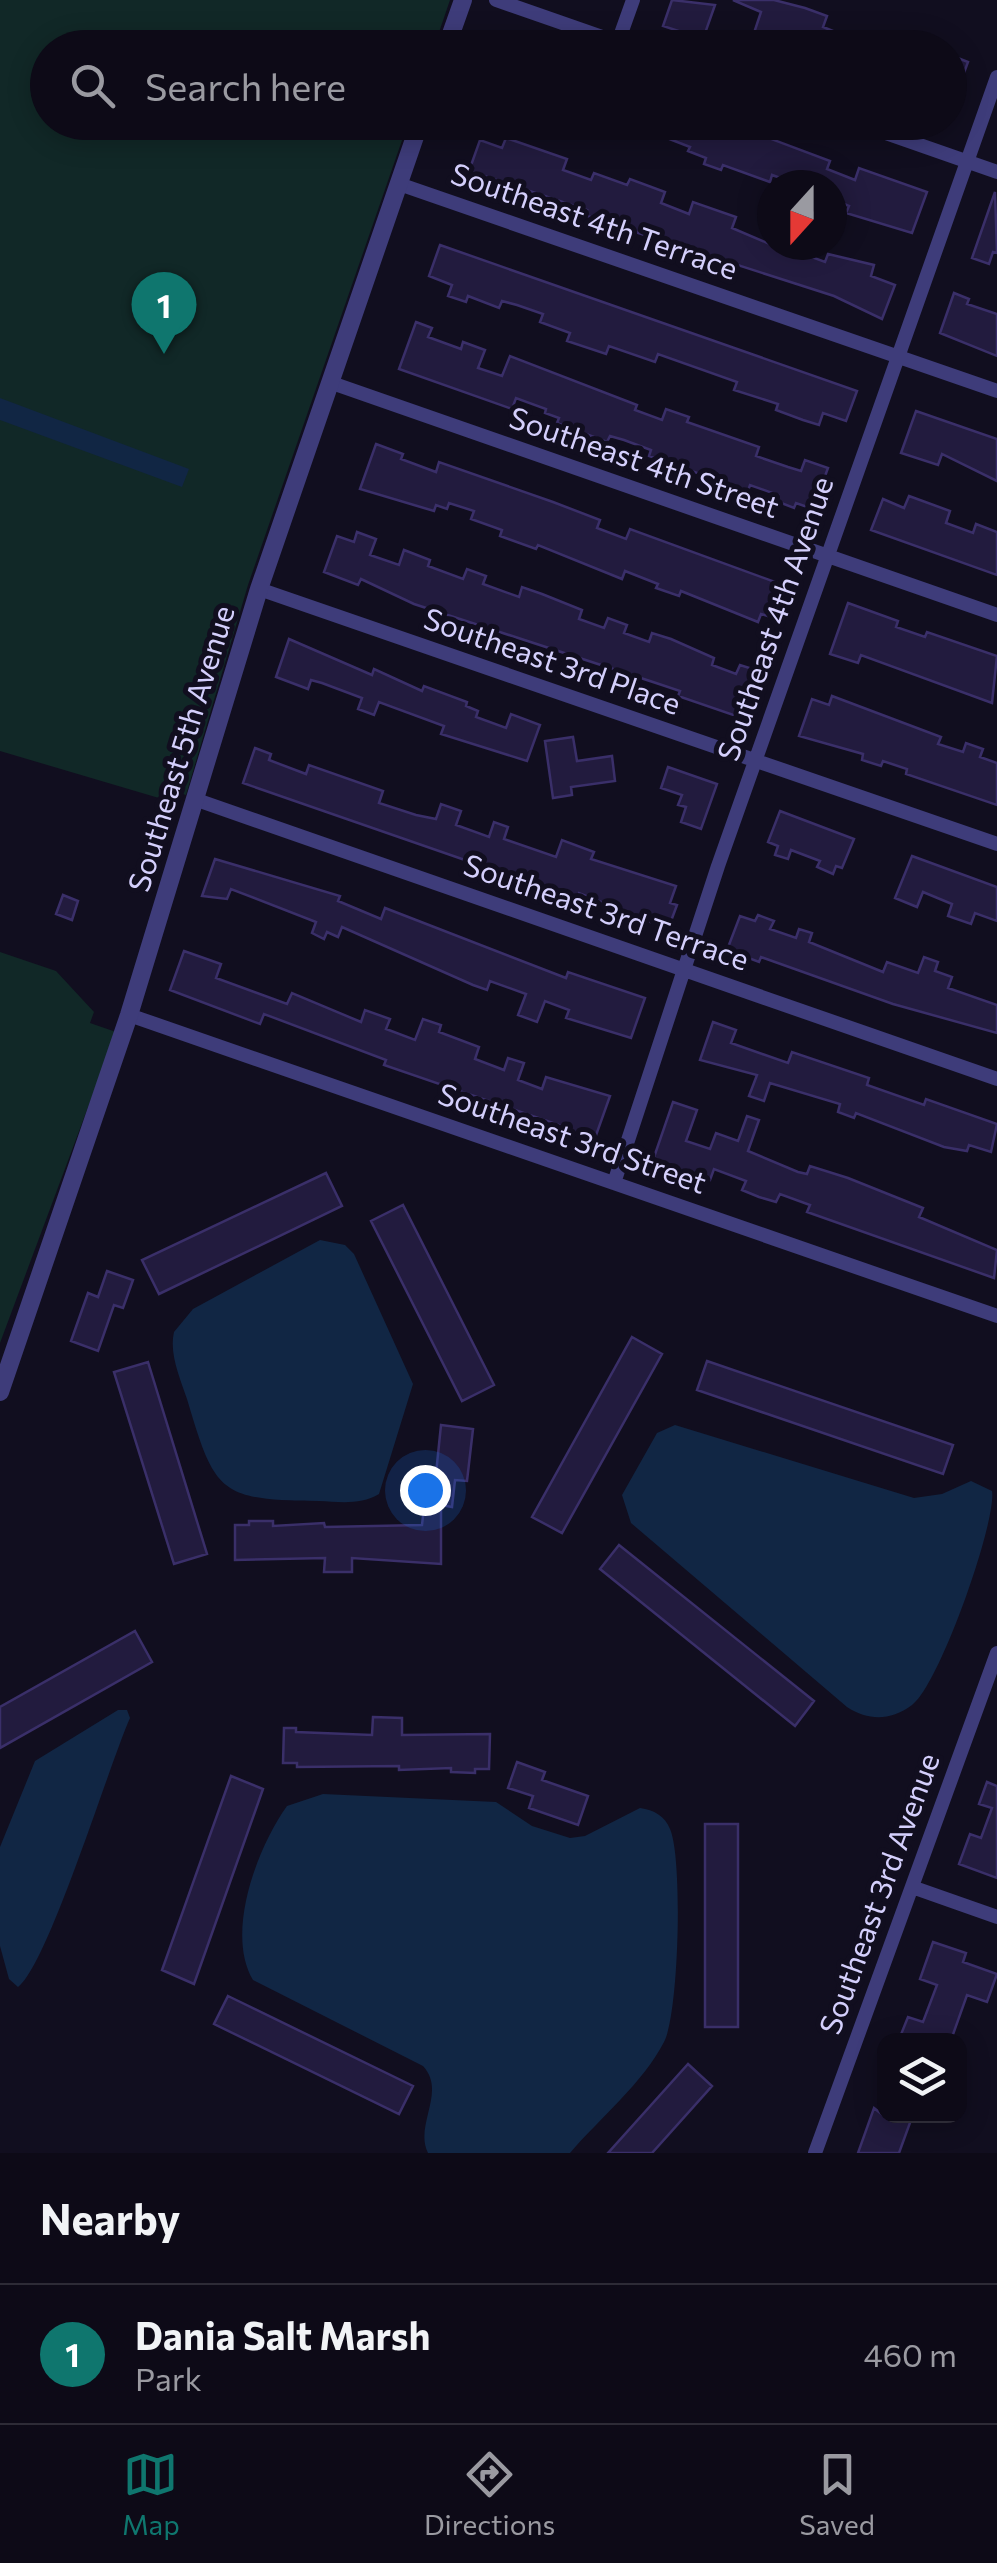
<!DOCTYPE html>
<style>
:root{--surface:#0d0a17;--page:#1b1824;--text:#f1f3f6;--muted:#9a9aa1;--line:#2d2b36;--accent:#0f766e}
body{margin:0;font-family:Commissioner,sans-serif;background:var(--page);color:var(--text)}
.controls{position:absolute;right:30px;bottom:30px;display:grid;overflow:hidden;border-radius:20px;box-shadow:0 5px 25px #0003}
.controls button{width:90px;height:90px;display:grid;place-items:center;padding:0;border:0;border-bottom:2px solid var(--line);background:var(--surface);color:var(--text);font:50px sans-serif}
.compass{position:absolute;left:757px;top:170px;width:90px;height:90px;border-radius:50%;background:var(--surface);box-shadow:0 5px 25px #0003;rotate:201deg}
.you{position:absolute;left:425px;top:1490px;width:35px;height:35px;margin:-25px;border:8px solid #fff;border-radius:50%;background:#1a73e8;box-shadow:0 0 0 15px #1a73e833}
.badge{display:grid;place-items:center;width:65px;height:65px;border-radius:50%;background:var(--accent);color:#fff;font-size:32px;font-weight:700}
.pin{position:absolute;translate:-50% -82px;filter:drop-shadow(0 2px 5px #0008)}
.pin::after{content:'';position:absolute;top:52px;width:35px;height:30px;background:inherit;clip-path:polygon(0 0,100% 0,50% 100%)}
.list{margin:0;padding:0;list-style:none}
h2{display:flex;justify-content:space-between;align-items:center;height:130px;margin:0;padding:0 40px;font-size:42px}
h2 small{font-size:32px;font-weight:400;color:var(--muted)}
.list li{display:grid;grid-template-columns:65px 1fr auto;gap:30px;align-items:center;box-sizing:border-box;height:140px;padding:0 40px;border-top:2px solid var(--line)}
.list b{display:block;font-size:38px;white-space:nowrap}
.list p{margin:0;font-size:32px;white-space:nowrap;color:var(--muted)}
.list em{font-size:32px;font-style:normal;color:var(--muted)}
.icon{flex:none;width:55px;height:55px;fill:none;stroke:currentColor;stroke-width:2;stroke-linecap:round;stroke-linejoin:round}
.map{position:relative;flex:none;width:997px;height:2153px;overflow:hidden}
.search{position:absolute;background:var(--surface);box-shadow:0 5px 25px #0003;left:30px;right:30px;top:30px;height:110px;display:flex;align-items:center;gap:25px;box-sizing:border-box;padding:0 35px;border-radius:55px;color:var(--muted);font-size:38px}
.sheet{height:270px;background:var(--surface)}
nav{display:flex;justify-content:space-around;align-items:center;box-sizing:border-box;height:140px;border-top:2px solid var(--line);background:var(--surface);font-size:28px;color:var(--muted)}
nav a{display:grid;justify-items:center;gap:5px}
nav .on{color:var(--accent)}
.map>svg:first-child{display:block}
.green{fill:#112827}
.water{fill:#112644}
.building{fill:#221b3e;stroke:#3a2f69;stroke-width:2.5}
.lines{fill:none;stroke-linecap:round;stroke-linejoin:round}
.minor{stroke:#3e3c7a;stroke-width:14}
.tertiary{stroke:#3e3c7a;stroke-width:18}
.labels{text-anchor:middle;stroke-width:10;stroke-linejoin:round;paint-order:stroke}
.street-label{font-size:30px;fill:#d4cffc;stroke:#110e1f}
</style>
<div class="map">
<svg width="997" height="2153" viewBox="0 0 997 2153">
<rect width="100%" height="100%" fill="#110e1f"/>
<path class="green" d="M 0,0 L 450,0 L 434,47 L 48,48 L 48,122 L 408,123 L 248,585 L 186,795 L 173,791 L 169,801 L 0,751 Z
M 0,952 L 56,971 L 94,1012 L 90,1023 L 116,1032 L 0,1343 Z"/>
<path class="water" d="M 0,398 L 189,469 L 182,487 L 0,420 Z
M 320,1240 L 345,1245 L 354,1254 L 413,1384 L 379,1494 C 361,1505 340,1502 319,1501 C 219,1500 215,1493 187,1399 C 180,1378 169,1354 174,1332 L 193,1309 Z
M 675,1425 L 914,1498 L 942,1494 L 971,1481 L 992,1491 C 997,1521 939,1686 912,1705 C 890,1721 869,1721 847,1707 L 631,1523 L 622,1495 L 657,1433 Z
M 118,1710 L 127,1710 L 130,1718 C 109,1765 48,1965 18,1987 L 9,1979 L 0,1946 L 0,1847 L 35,1761 Z
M 323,1794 L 496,1802 L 532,1826 L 570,1838 L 585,1836 L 640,1808 C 654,1810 665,1816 670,1829 C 683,1858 679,2014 664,2042 C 643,2083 600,2118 570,2153 L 428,2153 C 414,2125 447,2092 423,2066 L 253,1980 C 225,1933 257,1848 287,1806 Z"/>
<path class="building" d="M 672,0 L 715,5 L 703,39 L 663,26 Z
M 733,0 L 774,0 L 805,8 L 827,16 L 823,27 L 875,48 L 749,48 L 761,12 Z
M 950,55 L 968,62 L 951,108 L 950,108 Z
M 580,122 L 624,122 L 619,138 Z
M 626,122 L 726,122 L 830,161 L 827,169 L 855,180 L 859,168 L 927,192 L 912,233 L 846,213 L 849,206 L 832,199 L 832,185 L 800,185 L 772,175 L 770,182 L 723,165 L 721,170 L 704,164 L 706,158 L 688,151 L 690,147 Z
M 506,138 L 567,159 L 563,170 L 591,180 L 594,173 L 627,185 L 630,179 L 665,192 L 661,203 L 689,214 L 693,202 L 736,217 L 732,228 L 772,245 L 800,245 L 798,252 L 825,262 L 828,254 L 874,265 L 871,276 L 895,285 L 882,319 L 834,296 L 598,220 L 585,215 L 587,210 L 469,171 L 480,140 L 502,148 Z
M 995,192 L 997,253 L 993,252 L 989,264 L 972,258 Z
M 440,245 L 857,391 L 846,421 L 823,413 L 819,425 L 803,420 L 776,410 L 778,404 L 734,390 L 737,382 L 658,354 L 655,362 L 609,346 L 606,354 L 567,341 L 570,333 L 540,322 L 543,314 L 517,305 L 502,301 L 499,308 L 468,296 L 466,302 L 448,296 L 452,285 L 429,276 Z
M 954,293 L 969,299 L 967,304 L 997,314 L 997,356 L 940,333 Z
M 416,322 L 432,328 L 428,337 L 461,349 L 463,342 L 485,350 L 478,368 L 502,376 L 510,356 L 637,405 L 635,410 L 662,420 L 666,409 L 689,417 L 687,422 L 759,447 L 756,456 L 788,467 L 801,471 L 805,460 L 828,468 L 813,509 L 796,503 L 794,508 L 776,501 L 778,495 L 750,485 L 748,491 L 649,456 L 651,450 L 624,440 L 610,436 L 607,442 L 557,423 L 559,418 L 545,413 L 546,409 L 516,398 L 512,409 L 399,369 Z
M 916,411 L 997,439 L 997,481 L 942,454 L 938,465 L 901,453 Z
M 376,444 L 403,454 L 401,459 L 436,472 L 439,462 L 553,502 L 600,520 L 597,528 L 626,539 L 630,529 L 786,586 L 774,618 L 761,614 L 758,622 L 681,591 L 679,596 L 656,588 L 658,584 L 625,571 L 622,579 L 538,545 L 536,549 L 500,536 L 502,530 L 471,519 L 474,511 L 449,503 L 447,509 L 436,505 L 434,511 L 360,489 Z
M 909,496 L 950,511 L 946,523 L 973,533 L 976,524 L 997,532 L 997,575 L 871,530 L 883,499 L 904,508 Z
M 357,532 L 376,539 L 370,555 L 399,565 L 404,550 L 430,560 L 428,566 L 463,579 L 467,569 L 486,576 L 483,584 L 519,597 L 522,587 L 542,594 L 582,610 L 579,619 L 604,628 L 608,618 L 627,625 L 624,633 L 649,642 L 652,633 L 671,639 L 714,658 L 712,665 L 736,674 L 740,665 L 759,671 L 742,718 L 678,696 L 680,691 L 656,683 L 414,604 L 361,579 L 358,585 L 324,572 L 337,536 L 354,542 Z
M 848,603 L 898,621 L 896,627 L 925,637 L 927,632 L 997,656 L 992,703 L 861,655 L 858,663 L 830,654 Z
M 289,639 L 372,675 L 374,669 L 422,691 L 424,686 L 467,702 L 466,706 L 478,711 L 476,717 L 506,728 L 511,714 L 540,725 L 527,761 L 441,734 L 444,726 L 379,702 L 374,715 L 358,709 L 362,698 L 322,683 L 311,680 L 308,689 L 276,677 Z
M 832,696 L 941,737 L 938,744 L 963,752 L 966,743 L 983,749 L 980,757 L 997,763 L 997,805 L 906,774 L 907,769 L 883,761 L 881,766 L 862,760 L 863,754 L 799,736 L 812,699 L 829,705 Z
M 573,737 L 577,761 L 612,756 L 615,781 L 571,787 L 572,795 L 553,798 L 545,741 Z
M 255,748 L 271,754 L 269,760 L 306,774 L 309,765 L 383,791 L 379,803 L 416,815 L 436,819 L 441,804 L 461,811 L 456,825 L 489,837 L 494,822 L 508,827 L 504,839 L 556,857 L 562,840 L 594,852 L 591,859 L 676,886 L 670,903 L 677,905 L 668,929 L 579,893 L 577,897 L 537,885 L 243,783 Z
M 668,767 L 717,784 L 701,829 L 681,822 L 686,807 L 678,805 L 682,795 L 661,788 Z
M 780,811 L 854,839 L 842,868 L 836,866 L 833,874 L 817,867 L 820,861 L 791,850 L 788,859 L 775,855 L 778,846 L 768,842 Z
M 912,856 L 997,887 L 997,921 L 975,913 L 971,924 L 948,916 L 952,904 L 923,892 L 917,907 L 895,898 Z
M 215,859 L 340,896 L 338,901 L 381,919 L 385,908 L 566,978 L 568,972 L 645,998 L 631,1038 L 566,1018 L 569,1010 L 545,1001 L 537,1022 L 518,1015 L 526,994 L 490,981 L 487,990 L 473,985 L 342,927 L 338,937 L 327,932 L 324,939 L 312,933 L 316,922 L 231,889 L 227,899 L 202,896 Z
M 63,895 L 78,901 L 72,920 L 56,914 Z
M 758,915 L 774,921 L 770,929 L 796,938 L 799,929 L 812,933 L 809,942 L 883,972 L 887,962 L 918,973 L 924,957 L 938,962 L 935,971 L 952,977 L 948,988 L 997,1005 L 997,1033 L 893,1004 L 761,957 L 759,962 L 727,950 L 740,916 L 755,921 Z
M 184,951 L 221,964 L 216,978 L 287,1004 L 292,993 L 361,1022 L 365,1010 L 390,1019 L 386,1029 L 415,1040 L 423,1019 L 441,1025 L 439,1032 L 479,1047 L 475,1059 L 504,1070 L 508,1058 L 524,1063 L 518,1080 L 542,1089 L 546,1077 L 610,1096 L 594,1141 L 558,1128 L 559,1125 L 384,1065 L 386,1060 L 264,1014 L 260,1024 L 170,990 Z
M 713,1022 L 736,1030 L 731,1043 L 788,1063 L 792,1052 L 869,1078 L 867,1085 L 924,1105 L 926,1099 L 997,1124 L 991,1152 L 969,1145 L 967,1151 L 944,1147 L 856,1113 L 854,1118 L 838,1112 L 840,1104 L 770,1083 L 764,1101 L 749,1096 L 757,1075 L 700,1060 Z
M 673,1102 L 697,1110 L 686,1141 L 710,1149 L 716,1133 L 738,1141 L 747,1116 L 759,1120 L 748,1151 L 798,1172 L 807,1174 L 810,1166 L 848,1178 L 923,1208 L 919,1217 L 997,1250 L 994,1278 L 807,1212 L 810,1205 L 780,1194 L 776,1202 L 759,1197 L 742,1190 L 746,1181 L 714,1169 L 710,1180 L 652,1163 Z
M 326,1173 L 342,1206 L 159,1294 L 142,1260 Z
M 403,1205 L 494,1385 L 462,1401 L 371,1221 Z
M 107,1271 L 133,1280 L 123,1308 L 114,1305 L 98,1351 L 71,1341 L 88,1293 L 98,1297 Z
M 632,1337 L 662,1354 L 562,1533 L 532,1517 Z
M 707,1361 L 953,1445 L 943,1474 L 697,1390 Z
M 148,1362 L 207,1554 L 174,1564 L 114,1372 Z
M 441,1425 L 473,1429 L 467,1481 L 455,1480 L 452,1507 L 441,1505 L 441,1564 L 352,1558 L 352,1572 L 324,1572 L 325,1558 L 235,1560 L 235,1525 L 249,1525 L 249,1521 L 273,1521 L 273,1526 L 324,1523 L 325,1527 L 422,1525 L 428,1473 L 436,1474 Z
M 619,1545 L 814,1701 L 795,1726 L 600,1569 Z
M 135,1631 L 152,1662 L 0,1748 L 0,1707 Z
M 373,1717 L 402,1718 L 402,1735 L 490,1734 L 489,1769 L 475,1769 L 475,1773 L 451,1772 L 451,1768 L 399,1770 L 399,1766 L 297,1767 L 297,1763 L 283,1763 L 284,1728 L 296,1728 L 296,1732 L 372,1735 Z
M 517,1762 L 545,1772 L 542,1780 L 588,1796 L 578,1825 L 529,1808 L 533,1796 L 508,1788 Z
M 231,1776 L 263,1789 L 194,1984 L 162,1970 Z
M 987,1782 L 997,1786 L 997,1878 L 959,1864 L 970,1834 L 981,1838 L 992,1808 L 979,1804 Z
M 705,1824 L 738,1824 L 738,2027 L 705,2027 Z
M 933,1942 L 966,1953 L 963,1962 L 997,1974 L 987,2002 L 967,1995 L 951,2040 L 910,2040 L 900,2037 L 908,2017 L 923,2022 L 937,1985 L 920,1979 Z
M 228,1996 L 413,2086 L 399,2114 L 214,2024 Z
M 688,2064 L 712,2086 L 652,2153 L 608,2153 Z
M 874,2108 L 884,2116 L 911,2120 L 899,2153 L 858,2153 Z"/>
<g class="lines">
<path class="minor" d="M 496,0 L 634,48
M 618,42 L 633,0
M 854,122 L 997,172
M 399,184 L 997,391
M 329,382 L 997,615
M 259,589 L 997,844
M 197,800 L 997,1079
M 129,1015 L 997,1316
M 614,1183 L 718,866 L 997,77
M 912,1887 L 997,1917
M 815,2153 L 997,1653"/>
<path class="tertiary" d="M 446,48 L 463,0
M 0,1392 L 129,1015 L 259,589 L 420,122"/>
</g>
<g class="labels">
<g class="street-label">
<text transform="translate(594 222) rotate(19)" y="10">Southeast 4th Terrace</text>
<text transform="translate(644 463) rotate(19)" y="10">Southeast 4th Street</text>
<text transform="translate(776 619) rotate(-71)" y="10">Southeast 4th Avenue</text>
<text transform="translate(552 662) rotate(19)" y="10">Southeast 3rd Place</text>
<text transform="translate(182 749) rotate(-73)" y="10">Southeast 5th Avenue</text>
<text transform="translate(606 913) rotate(19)" y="10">Southeast 3rd Terrace</text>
<text transform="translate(572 1139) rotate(19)" y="10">Southeast 3rd Street</text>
<text transform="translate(880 1894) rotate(-70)" y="10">Southeast 3rd Avenue</text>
</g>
</g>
</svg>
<div class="controls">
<button><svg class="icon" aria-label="layers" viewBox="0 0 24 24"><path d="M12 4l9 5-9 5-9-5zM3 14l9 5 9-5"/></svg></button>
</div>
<svg class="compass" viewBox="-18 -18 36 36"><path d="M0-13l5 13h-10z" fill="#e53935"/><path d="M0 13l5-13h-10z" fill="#9a9aa1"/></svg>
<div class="you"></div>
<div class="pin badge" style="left:164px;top:354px">1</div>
<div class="search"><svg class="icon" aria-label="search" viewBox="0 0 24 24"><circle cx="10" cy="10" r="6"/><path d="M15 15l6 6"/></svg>Search here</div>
</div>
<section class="sheet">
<h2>Nearby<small></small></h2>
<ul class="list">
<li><span class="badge">1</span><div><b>Dania Salt Marsh</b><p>Park</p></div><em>460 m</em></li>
</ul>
</section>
<nav>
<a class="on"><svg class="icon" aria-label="map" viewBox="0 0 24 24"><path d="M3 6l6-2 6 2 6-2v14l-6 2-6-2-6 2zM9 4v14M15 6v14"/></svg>Map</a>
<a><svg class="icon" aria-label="directions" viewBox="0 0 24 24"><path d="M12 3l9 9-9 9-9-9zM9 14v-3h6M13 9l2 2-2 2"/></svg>Directions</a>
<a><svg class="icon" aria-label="saved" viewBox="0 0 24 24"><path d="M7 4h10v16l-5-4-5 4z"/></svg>Saved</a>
</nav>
